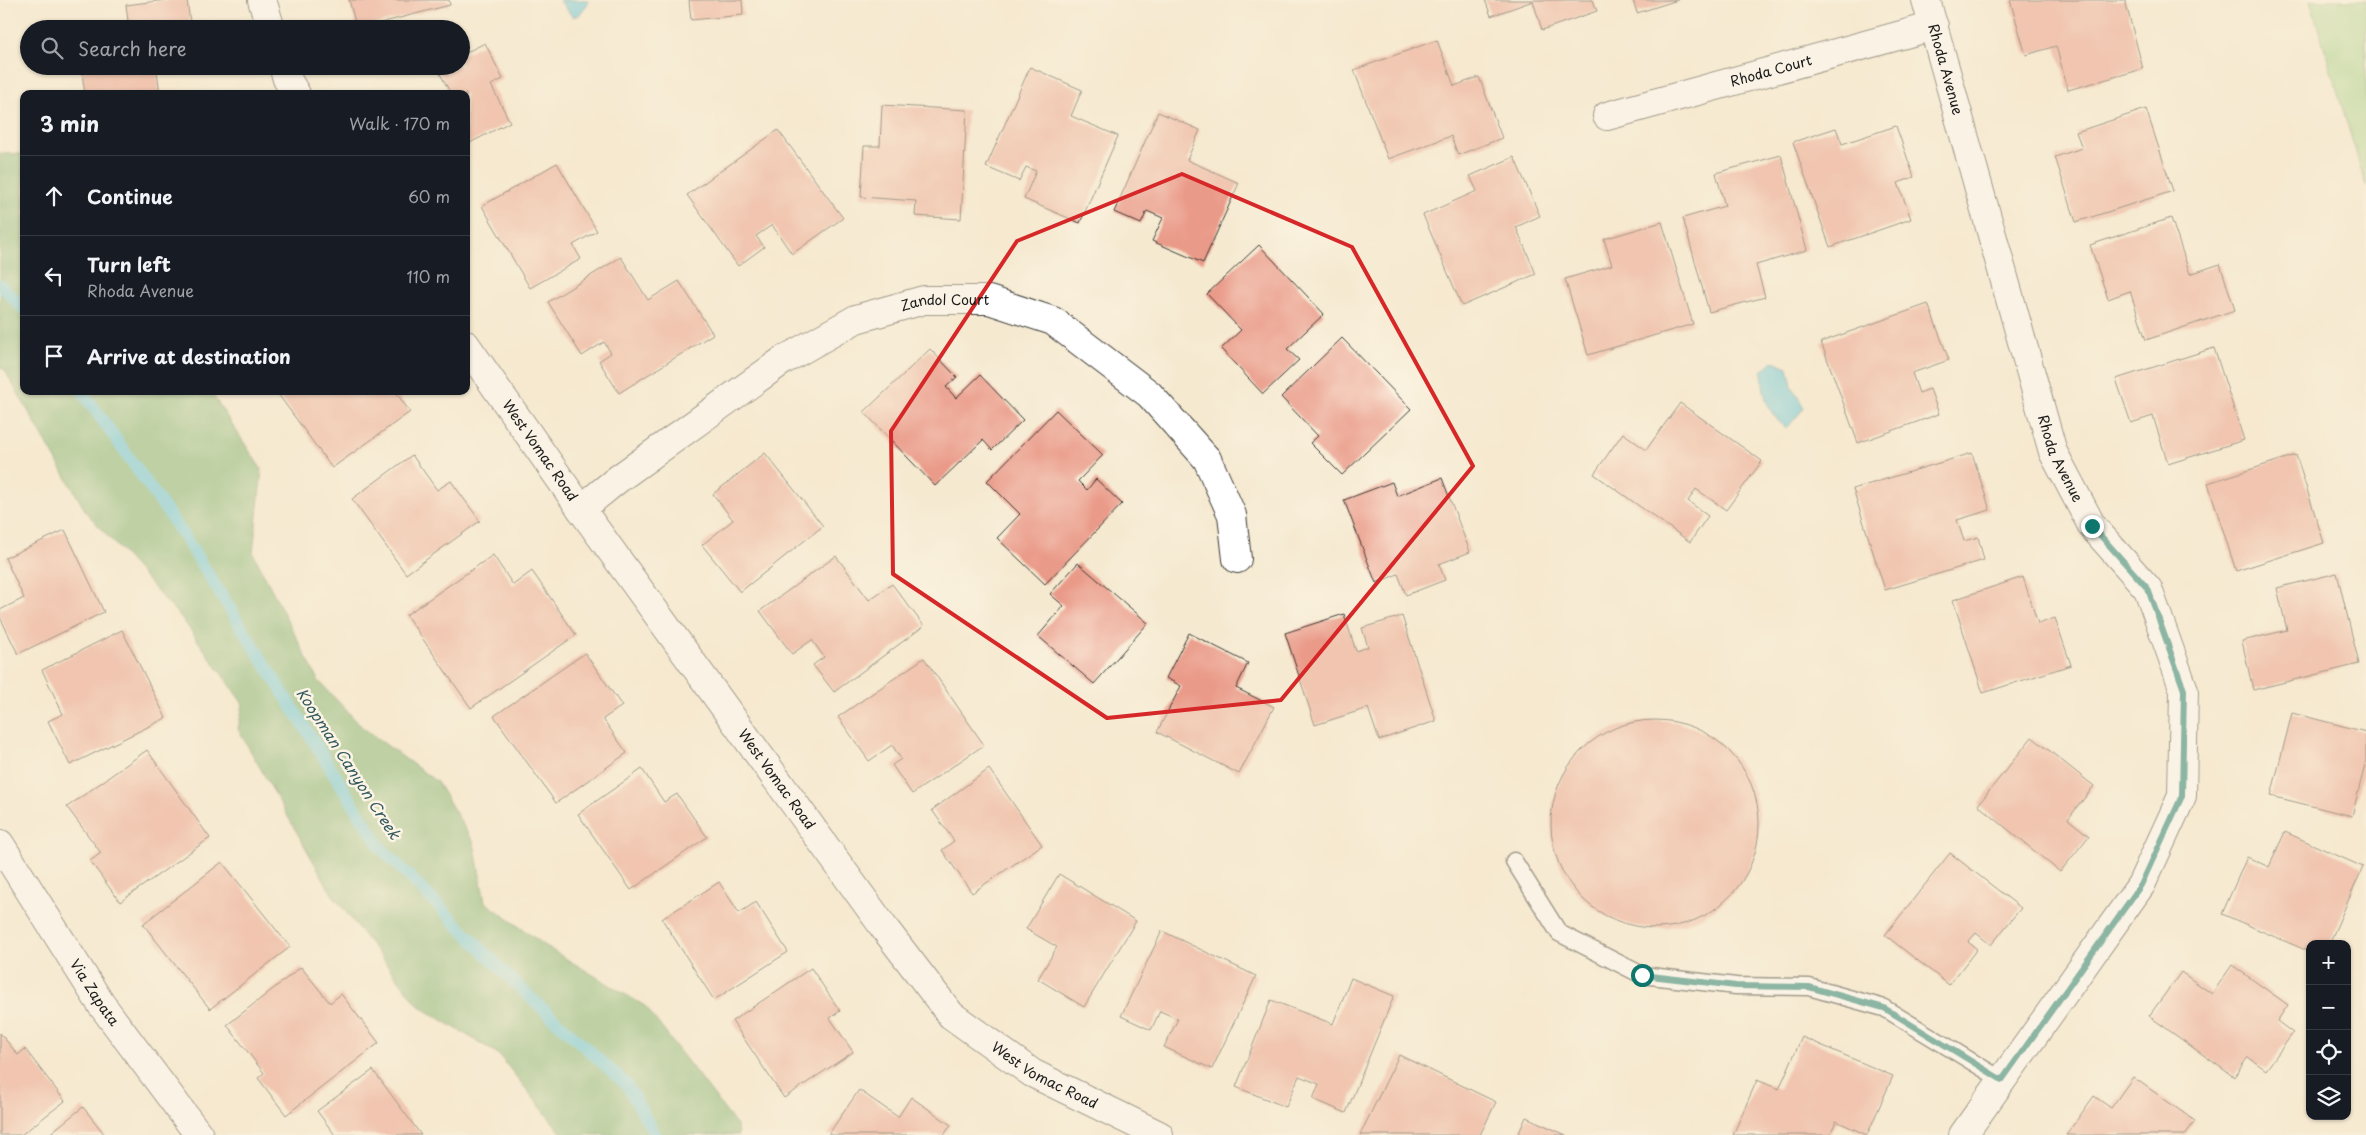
<!DOCTYPE html>
<meta charset="utf-8">
<style>
:root{--surface:#171b24;--page:#242831;--text:#f1f3f6;--muted:#9ea1a6;--line:#363941}
body{margin:0;font-family:"Playpen Sans",sans-serif;background:var(--page);color:var(--text)}
.controls{position:absolute;right:15px;bottom:15px;display:grid;overflow:hidden;border-radius:10px;box-shadow:0 1px 4px #0004}
.controls button{width:45px;height:45px;display:grid;place-items:center;padding:0;border:0;border-bottom:1px solid var(--line);background:var(--surface);color:var(--text);font:25px sans-serif}
.stop{position:absolute;width:15px;height:15px;margin:-11px;border:4px solid #0f766e;border-radius:50%;background:#fff}
.stop.end{background:#0f766e;border-color:#fff;box-shadow:0 1px 5px #0008}
.list{margin:0;padding:0;list-style:none}
h2{display:flex;justify-content:space-between;align-items:center;height:65px;margin:0;padding:0 20px;font-size:21px}
h2 small{font-size:16px;font-weight:400;color:var(--muted)}
.list li{display:grid;grid-template-columns:32px 1fr auto;gap:15px;align-items:center;box-sizing:border-box;height:80px;padding:0 20px;border-top:1px solid var(--line)}
.list b{display:block;font-size:19px;white-space:nowrap}
.list p{margin:0;font-size:16px;white-space:nowrap;color:var(--muted)}
.list em{font-size:16px;font-style:normal;color:var(--muted)}
.icon{flex:none;width:28px;height:28px;fill:none;stroke:currentColor;stroke-width:2;stroke-linecap:round;stroke-linejoin:round}
.map{position:relative;flex:none;width:2366px;height:1135px;overflow:hidden}
.search{position:absolute;background:var(--surface);box-shadow:0 1px 4px #0004;left:20px;top:20px;width:450px;height:55px;display:flex;align-items:center;gap:12px;box-sizing:border-box;padding:0 18px;border-radius:28px;color:var(--muted);font-size:19px}
.panel{position:absolute;background:var(--surface);box-shadow:0 1px 4px #0004;left:20px;top:90px;width:450px;height:305px;border-radius:10px}
.map>svg:first-child{display:block}
.green{fill:#9acf81;stroke:#5b764e}
.forest{fill:#7bb26f;stroke:#4c6746}
.water{fill:#5fc6dc;stroke:#3e717c}
.lines{fill:none;stroke-linecap:round;stroke-linejoin:round}
.stream{stroke:#5fc6dc;stroke-width:12}
.building{fill:#ea9a88}
.service-casing{stroke:#3d3b37;stroke-width:19}
.minor-casing{stroke:#3d3b37;stroke-width:30}
.service{stroke:#fff;stroke-width:16}
.minor{stroke:#fff;stroke-width:28}
.route{stroke:#0f766e;stroke-width:6}
.marked{fill:none;stroke:#d62828;stroke-width:4;stroke-linejoin:round}
.labels{text-anchor:middle;stroke-width:5;stroke-linejoin:round;paint-order:stroke}
.street-label{font-size:14px;fill:#1c1c1c;stroke:#fcf5e5}
.water-label{font-size:15px;font-style:italic;fill:#33585f;stroke:#fcf5e5}
</style>
<div class="map">
<svg width="2366" height="1135" viewBox="0 0 2366 1135">
<rect width="100%" height="100%" fill="#fcf5e5"/>
<filter id="ink" filterUnits="userSpaceOnUse"><feTurbulence type="fractalNoise" baseFrequency=".02" numOctaves="2"/><feDisplacementMap in="SourceGraphic" scale="10" xChannelSelector="R" yChannelSelector="G"/><feConvolveMatrix kernelMatrix="1 2 1 2 8 2 1 2 1" color-interpolation-filters="sRGB"/></filter>
<filter id="wash" filterUnits="userSpaceOnUse"><feTurbulence type="fractalNoise" baseFrequency=".0096" numOctaves="4" result="noise"/><feDisplacementMap in="SourceGraphic" scale="20" xChannelSelector="R" yChannelSelector="G"/><feGaussianBlur stdDeviation="1.12" result="paint"/><feColorMatrix in="noise" values="0 0 0 0 0 0 0 0 0 0 0 0 0 0 0 0 0 1.4 0 .05"/><feComposite in="paint" operator="in"/></filter>
<g filter="url(#wash)">
<rect width="100%" height="100%" fill="#f5e9d0"/>
<path class="green" d="M 2310,0 L 2366,0 L 2366,186 Z"/>
<path class="forest" d="M 0,153 L 24,154 L 24,391 L 210,391 L 262,470 L 253,553 L 318,680 L 362,727 L 437,782 L 474,843 L 485,902 L 550,949 L 645,1006 L 737,1126 L 738,1135 L 563,1135 L 498,1054 L 419,1006 L 332,894 L 238,729 L 243,704 L 183,620 L 86,512 L 4,369 L 0,368 Z"/>
<path class="water" d="M 559,0 L 588,0 L 587,5 L 578,16 L 572,16 Z
M 1773,361 L 1788,367 L 1792,386 L 1804,408 L 1787,428 C 1767,414 1763,395 1762,371 Z"/>
<g class="lines">
<path class="stream" d="M 0,285 L 24,309
M 82,391 L 182,533 L 381,848 L 518,986 L 627,1085 L 655,1135"/>
</g>
<g id="blocks">
<path class="building" d="M 165,0 L 187,0 L 191,29 L 129,29 L 126,5 Z
M 349,0 L 449,0 L 450,5 L 357,29 Z
M 689,0 L 742,0 L 743,15 L 691,20 Z
M 1485,0 L 1593,0 L 1597,11 L 1542,30 L 1533,1 L 1491,16 Z
M 1633,0 L 1678,0 L 1637,13 Z
M 2010,0 L 2125,0 L 2143,69 L 2068,90 L 2056,46 L 2026,55 Z
M 1437,40 L 1454,86 L 1479,77 L 1502,138 L 1458,155 L 1451,136 L 1388,159 L 1354,70 Z
M 485,43 L 503,79 L 491,85 L 510,122 L 466,145 L 466,94 L 451,94 L 437,68 L 461,66 L 461,55 Z
M 81,66 L 185,66 L 185,67 L 157,71 L 160,94 L 85,94 Z
M 1030,67 L 1082,90 L 1071,116 L 1118,136 L 1080,223 L 1024,199 L 1036,171 L 1026,167 L 1019,181 L 986,167 Z
M 882,105 L 967,110 L 961,219 L 915,216 L 916,201 L 861,197 L 864,146 L 880,146 Z
M 2146,109 L 2173,191 L 2076,222 L 2055,157 L 2082,148 L 2076,132 Z
M 1158,112 L 1200,130 L 1187,160 L 1239,183 L 1203,263 L 1152,241 L 1163,218 L 1147,211 L 1141,224 L 1114,212 Z
M 1896,126 L 1914,177 L 1898,183 L 1911,219 L 1830,247 L 1793,142 L 1836,128 L 1842,144 Z
M 778,130 L 843,218 L 792,254 L 772,225 L 756,236 L 764,247 L 738,266 L 687,195 Z
M 1781,155 L 1807,250 L 1756,265 L 1765,297 L 1709,312 L 1683,218 L 1725,206 L 1716,173 Z
M 1514,157 L 1540,216 L 1516,227 L 1536,274 L 1462,306 L 1423,215 L 1477,191 L 1470,176 Z
M 557,163 L 597,231 L 573,245 L 581,259 L 530,288 L 482,206 Z
M 2171,218 L 2190,274 L 2220,264 L 2235,310 L 2146,340 L 2130,291 L 2108,299 L 2090,245 Z
M 1662,222 L 1693,324 L 1588,355 L 1565,279 L 1612,265 L 1604,239 Z
M 1259,245 L 1324,314 L 1287,349 L 1299,360 L 1263,394 L 1221,349 L 1241,330 L 1207,294 Z
M 621,257 L 648,300 L 679,281 L 713,334 L 619,393 L 599,361 L 611,353 L 604,342 L 582,356 L 548,302 Z
M 1928,304 L 1949,360 L 1912,373 L 1919,393 L 1930,389 L 1939,414 L 1858,443 L 1821,342 Z
M 1342,338 L 1411,409 L 1342,475 L 1310,443 L 1318,436 L 1281,397 Z
M 2214,348 L 2244,440 L 2168,464 L 2153,416 L 2131,423 L 2116,379 Z
M 930,349 L 957,377 L 946,387 L 956,398 L 980,375 L 1023,420 L 992,450 L 983,440 L 935,486 L 864,412 Z
M 281,391 L 395,391 L 410,412 L 332,468 L 278,394 Z
M 1680,403 L 1762,461 L 1726,510 L 1696,489 L 1688,501 L 1708,516 L 1690,542 L 1594,474 L 1623,433 L 1646,450 Z
M 1056,410 L 1103,455 L 1078,481 L 1087,490 L 1096,479 L 1122,504 L 1045,584 L 997,538 L 1020,514 L 987,481 Z
M 765,453 L 823,526 L 740,592 L 702,545 L 733,520 L 713,494 Z
M 1972,453 L 1990,510 L 1957,520 L 1964,541 L 1978,537 L 1984,560 L 1885,590 L 1853,489 Z
M 412,455 L 437,490 L 451,481 L 480,521 L 406,574 L 352,499 Z
M 2296,455 L 2324,543 L 2236,571 L 2208,483 Z
M 1442,478 L 1470,552 L 1439,564 L 1445,580 L 1406,595 L 1398,574 L 1376,583 L 1344,500 L 1392,482 L 1397,496 Z
M 65,530 L 104,612 L 18,654 L 0,617 L 0,610 L 24,598 L 5,558 Z
M 493,555 L 513,585 L 532,571 L 576,635 L 471,708 L 406,615 Z
M 836,556 L 869,600 L 892,584 L 924,626 L 834,692 L 813,665 L 824,657 L 812,640 L 792,654 L 760,611 Z
M 1078,563 L 1148,623 L 1094,684 L 1038,636 L 1064,606 L 1050,594 Z
M 2337,573 L 2359,664 L 2253,690 L 2242,641 L 2287,630 L 2277,588 Z
M 2023,577 L 2038,624 L 2055,618 L 2071,665 L 1983,693 L 1953,600 Z
M 1344,614 L 1356,651 L 1368,647 L 1362,628 L 1402,616 L 1436,721 L 1379,740 L 1368,708 L 1315,725 L 1285,633 Z
M 122,630 L 166,718 L 70,765 L 48,721 L 63,714 L 42,670 Z
M 1189,633 L 1248,663 L 1236,688 L 1274,707 L 1239,774 L 1157,732 L 1181,686 L 1166,678 Z
M 585,653 L 622,706 L 603,719 L 627,753 L 556,803 L 494,716 Z
M 924,658 L 984,745 L 912,794 L 892,765 L 901,759 L 892,745 L 869,761 L 838,717 Z
M 2292,713 L 2366,732 L 2366,761 L 2352,816 L 2271,796 Z
M1551 824a104 104 0 1 1 208 0a104 104 0 1 1-208 0Z
M 2032,737 L 2094,786 L 2068,819 L 2089,836 L 2060,872 L 1978,805 Z
M 147,750 L 210,838 L 120,902 L 90,861 L 101,853 L 67,807 Z
M 642,769 L 664,802 L 677,794 L 707,837 L 631,890 L 578,814 Z
M 989,769 L 1042,845 L 972,893 L 942,850 L 954,841 L 932,810 Z
M 2285,832 L 2363,867 L 2329,944 L 2310,944 L 2310,952 L 2222,914 L 2247,857 L 2269,867 Z
M 1950,853 L 2021,908 L 1991,945 L 1976,933 L 1968,942 L 1977,949 L 1949,985 L 1885,935 Z
M 222,862 L 290,947 L 210,1009 L 143,924 Z
M 1059,874 L 1136,921 L 1084,1007 L 1038,979 L 1057,947 L 1026,929 Z
M 719,882 L 739,913 L 756,902 L 788,952 L 714,1000 L 662,919 Z
M 1162,931 L 1256,976 L 1212,1069 L 1164,1047 L 1178,1019 L 1160,1011 L 1151,1030 L 1121,1016 Z
M 2232,965 L 2288,1005 L 2277,1021 L 2293,1033 L 2266,1070 L 2248,1057 L 2234,1077 L 2149,1016 L 2181,972 L 2212,994 Z
M 301,967 L 330,1003 L 341,994 L 379,1043 L 286,1115 L 258,1078 L 264,1073 L 227,1025 Z
M 811,968 L 840,1011 L 830,1018 L 853,1052 L 784,1098 L 732,1021 Z
M 1351,978 L 1394,996 L 1346,1113 L 1313,1099 L 1319,1084 L 1299,1076 L 1286,1107 L 1236,1087 L 1271,1000 L 1333,1024 Z
M 0,1033 L 18,1055 L 25,1049 L 65,1101 L 21,1135 L 0,1135 Z
M 1802,1037 L 1893,1076 L 1867,1135 L 1836,1121 L 1830,1135 L 1733,1135 L 1757,1080 L 1779,1089 Z
M 1399,1055 L 1496,1102 L 1480,1135 L 1360,1135 Z
M 373,1070 L 421,1135 L 335,1135 L 317,1111 Z
M 2133,1077 L 2195,1121 L 2185,1135 L 2066,1135 L 2094,1096 L 2111,1108 Z
M 859,1090 L 898,1117 L 911,1097 L 951,1125 L 944,1135 L 828,1135 Z
M 83,1107 L 105,1135 L 48,1135 Z
M 1526,1117 L 1566,1135 L 1518,1135 Z"/>
</g>
</g>
<g filter="url(#ink)">
<use href="#blocks" fill-opacity="0" stroke="#3d3b37" stroke-width="1"/>
<g class="lines">
<g class="service-casing">
<path id="service" d="M 1514,861 L 1559,933 L 1642,975 L 1736,986 L 1809,987 L 1884,1008 L 2002,1080"/>
</g>
<g class="minor-casing">
<g id="minor">
<path d="M 262,0 L 271,29"/>
<path id="s1" d="M 1926,0 L 2053,452 L 2092,526 L 2148,589 L 2184,690 L 2182,796 L 2141,885 L 1963,1135"/>
<path d="M 283,66 L 287,79 L 296,94"/>
<path id="s2" d="M 1607,116 L 1934,26"/>
<path id="s3" d="M 466,345 L 581,509 L 885,929 L 951,1015 L 1032,1073 L 1159,1135"/>
<path id="s4" d="M 581,509 L 618,479 L 782,361 L 856,319 L 924,300 L 989,300 L 1053,321 L 1149,394 L 1207,459 L 1232,515 L 1237,559"/>
<path id="s5" d="M 0,844 L 101,1004 L 199,1135"/>
</g>
</g>
<use href="#service" class="service"/>
<use href="#minor" class="minor"/>
</g>
</g>
<g class="lines" filter="url(#ink)">
<path class="route" d="M 1642,975 L 1736,986 L 1809,987 L 1884,1008 L 2002,1080 L 2141,885 L 2182,796 L 2184,690 L 2148,589 L 2092,526"/>
</g>
<path d="M0 0H2366V1135H0ZM 1182,174 L 1352,247 L 1473,466 L 1281,700 L 1107,718 L 893,574 L 891,431 L 1017,241 Z" fill="#f5e9d0" fill-opacity=".55" fill-rule="evenodd"/>
<path class="marked" d="M 1182,174 L 1352,247 L 1473,466 L 1281,700 L 1107,718 L 893,574 L 891,431 L 1017,241 Z"/>
<g class="labels">
<g class="street-label">
<text dy="5" stroke="none"><textPath href="#s1" startOffset="72">Rhoda Avenue</textPath></text>
<text dy="5" stroke="none"><textPath href="#s2" startOffset="170">Rhoda Court</textPath></text>
<text dy="5" stroke="none"><textPath href="#s4" startOffset="426">Zandol Court</textPath></text>
<text dy="5" stroke="none"><textPath href="#s3" startOffset="129">West Vomac Road</textPath></text>
<text dy="5" stroke="none"><textPath href="#s1" startOffset="478">Rhoda Avenue</textPath></text>
<text dy="5" stroke="none"><textPath href="#s3" startOffset="534">West Vomac Road</textPath></text>
<text dy="5" stroke="none"><textPath href="#s5" startOffset="176">Via Zapata</textPath></text>
<text dy="5" stroke="none"><textPath href="#s3" startOffset="939">West Vomac Road</textPath></text>
</g>
<g class="water-label">
<text transform="translate(348 764) rotate(57)" y="5">Koopman Canyon Creek</text>
</g>
</g>
</svg>
<div class="controls">
<button>+</button>
<button>−</button>
<button><svg class="icon" aria-label="locate" viewBox="0 0 24 24"><circle cx="12" cy="12" r="6"/><path d="M12 2v4M12 18v4M2 12h4M18 12h4"/></svg></button>
<button><svg class="icon" aria-label="layers" viewBox="0 0 24 24"><path d="M12 4l9 5-9 5-9-5zM3 14l9 5 9-5"/></svg></button>
</div>
<div class="stop" style="left:1642px;top:975px"></div>
<div class="stop end" style="left:2092px;top:526px"></div>
<div class="search"><svg class="icon" aria-label="search" viewBox="0 0 24 24"><circle cx="10" cy="10" r="6"/><path d="M15 15l6 6"/></svg>Search here</div>
<section class="panel">
<h2>3 min<small>Walk · 170 m</small></h2>
<ul class="list">
<li><svg class="icon" aria-label="ahead" viewBox="0 0 24 24"><path d="M12 20V5M6 11l6-6 6 6"/></svg><div><b>Continue</b></div><em>60 m</em></li>
<li><svg class="icon" aria-label="left" viewBox="0 0 24 24"><path d="M17 20v-9H6M10 6l-5 5 5 5"/></svg><div><b>Turn left</b><p>Rhoda Avenue</p></div><em>110 m</em></li>
<li><svg class="icon" aria-label="arrive" viewBox="0 0 24 24"><path d="M6 21V4h12l-3 4 3 4H6"/></svg><div><b>Arrive at destination</b></div></li>
</ul>
</section>
</div>
